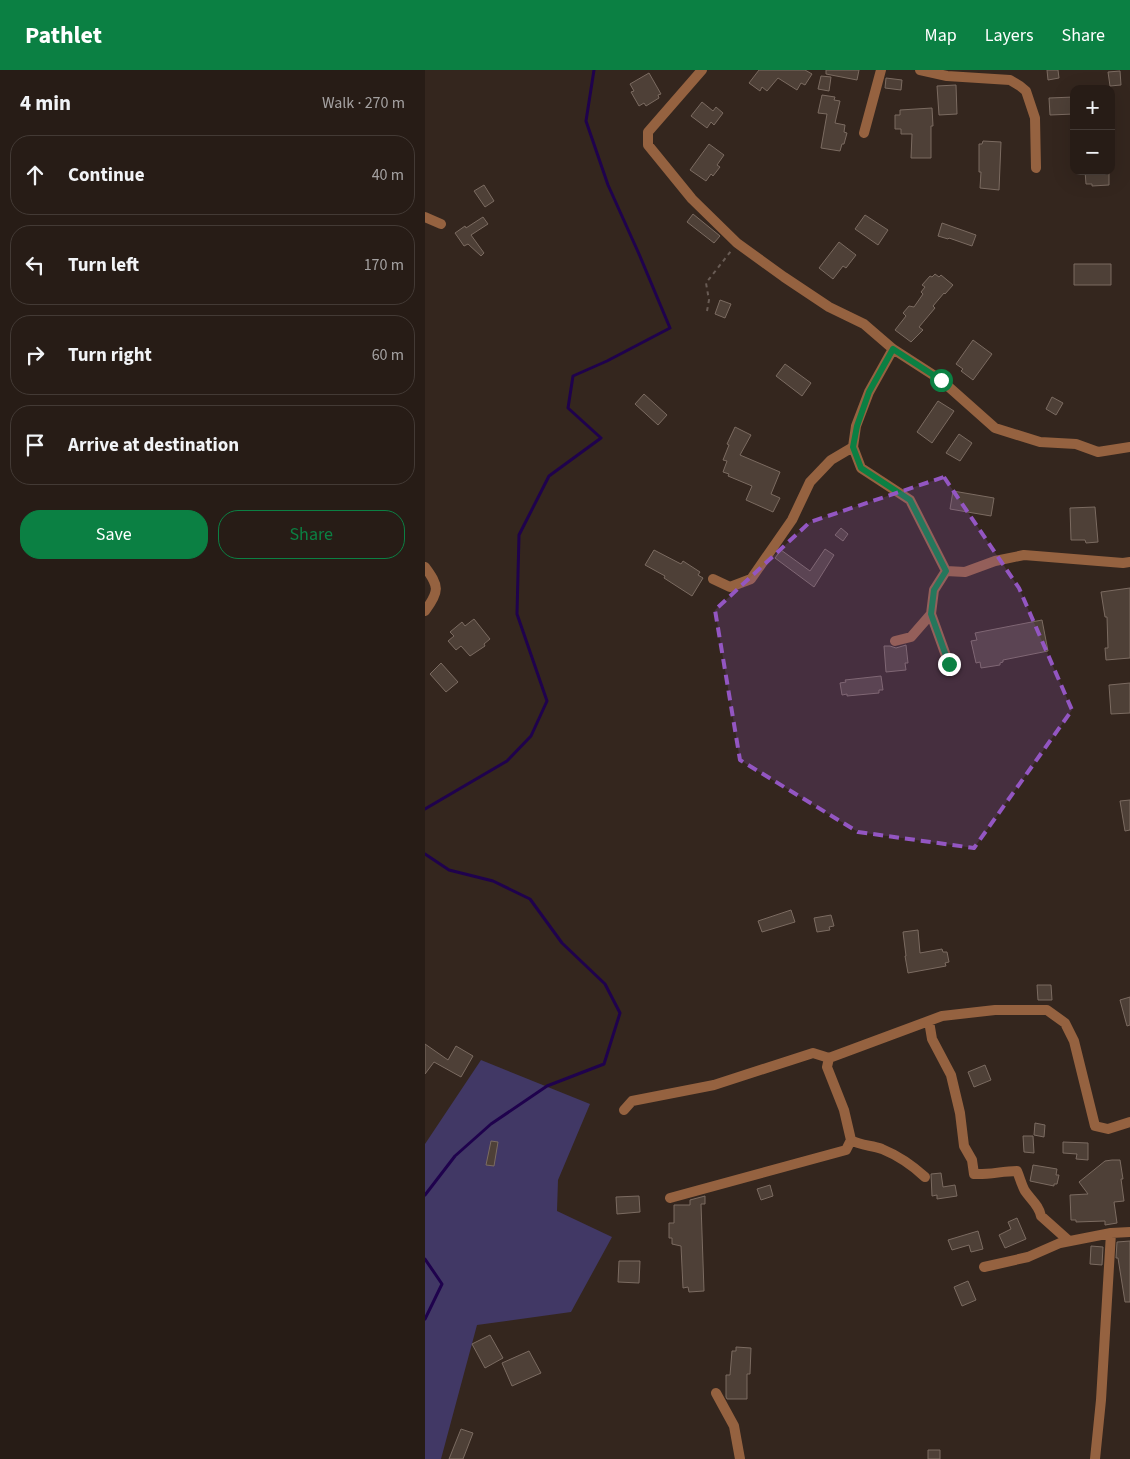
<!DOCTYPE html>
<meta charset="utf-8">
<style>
:root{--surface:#271c16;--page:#2f251f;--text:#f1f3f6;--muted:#a4a1a1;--line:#433a35;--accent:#0b8043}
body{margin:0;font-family:"Source Sans 3",sans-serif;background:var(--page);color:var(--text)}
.controls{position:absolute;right:15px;top:15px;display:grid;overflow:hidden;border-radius:10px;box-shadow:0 5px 20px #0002}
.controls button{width:45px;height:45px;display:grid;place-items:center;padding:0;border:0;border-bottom:1px solid var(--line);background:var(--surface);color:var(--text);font:25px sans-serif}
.stop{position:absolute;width:15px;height:15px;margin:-11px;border:4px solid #0b8043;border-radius:50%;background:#fff}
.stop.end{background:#0b8043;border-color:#fff;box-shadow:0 1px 5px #0008}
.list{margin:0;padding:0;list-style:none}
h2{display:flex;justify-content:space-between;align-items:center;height:65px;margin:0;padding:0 20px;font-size:21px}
h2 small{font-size:16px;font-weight:400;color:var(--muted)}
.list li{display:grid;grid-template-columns:32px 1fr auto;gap:15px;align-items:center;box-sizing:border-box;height:80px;margin:0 10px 10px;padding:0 10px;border:1px solid var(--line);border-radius:20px}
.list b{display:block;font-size:19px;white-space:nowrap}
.list em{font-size:16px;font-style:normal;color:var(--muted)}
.actions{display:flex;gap:10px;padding:15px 20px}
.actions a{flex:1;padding:11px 0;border:1px solid var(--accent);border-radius:20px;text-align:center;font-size:18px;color:var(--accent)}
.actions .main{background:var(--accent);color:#fff}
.icon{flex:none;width:28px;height:28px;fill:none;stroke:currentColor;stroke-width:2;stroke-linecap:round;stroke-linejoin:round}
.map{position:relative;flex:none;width:705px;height:1389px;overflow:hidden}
header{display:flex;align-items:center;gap:30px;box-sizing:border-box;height:70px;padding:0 25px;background:var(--accent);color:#fff}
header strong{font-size:24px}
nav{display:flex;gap:28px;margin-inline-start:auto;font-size:18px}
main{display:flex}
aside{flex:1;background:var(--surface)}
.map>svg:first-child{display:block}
.green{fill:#413865}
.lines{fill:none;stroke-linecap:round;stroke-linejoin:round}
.stream{stroke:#1f024d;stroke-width:3}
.building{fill:#4e4037;stroke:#7b6b61}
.path{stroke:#685b54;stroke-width:2;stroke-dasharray:4 4;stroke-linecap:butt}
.street{stroke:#956240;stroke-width:10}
.route{stroke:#0b8043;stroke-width:6}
.marked{fill:#9356c2;fill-opacity:0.2;stroke:#9356c2;stroke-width:4;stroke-dasharray:10 6;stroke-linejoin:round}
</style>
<header>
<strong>Pathlet</strong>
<nav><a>Map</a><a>Layers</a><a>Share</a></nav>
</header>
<main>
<aside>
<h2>4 min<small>Walk · 270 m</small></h2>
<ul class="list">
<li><svg class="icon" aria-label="ahead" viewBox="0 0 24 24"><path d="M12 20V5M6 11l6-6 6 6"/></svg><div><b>Continue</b></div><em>40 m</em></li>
<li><svg class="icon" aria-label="left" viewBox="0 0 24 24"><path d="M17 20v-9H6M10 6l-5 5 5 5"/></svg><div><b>Turn left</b></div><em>170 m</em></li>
<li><svg class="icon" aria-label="right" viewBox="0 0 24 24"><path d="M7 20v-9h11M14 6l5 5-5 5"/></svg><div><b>Turn right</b></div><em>60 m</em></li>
<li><svg class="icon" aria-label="arrive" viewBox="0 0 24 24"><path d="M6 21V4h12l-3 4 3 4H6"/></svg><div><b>Arrive at destination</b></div></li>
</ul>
<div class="actions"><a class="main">Save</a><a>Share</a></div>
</aside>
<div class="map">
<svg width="705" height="1389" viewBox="0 0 705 1389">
<rect width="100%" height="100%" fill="#34261e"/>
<path class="green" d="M 56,990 L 165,1034 L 133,1110 L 132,1141 L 187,1167 L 146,1242 L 52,1255 L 16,1389 L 0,1389 L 0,1074 Z"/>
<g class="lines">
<path class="stream" d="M 0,739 L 82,691 L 106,666 L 122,631 L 92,544 L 94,465 L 124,406 L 176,368 L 143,338 L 148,306 L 182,291 L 245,258 L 214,184 L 183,115 L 161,51 L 169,0
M 0,784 L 24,800 L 68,811 L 105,829 L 137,873 L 180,914 L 195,943 L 179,994 L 122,1016 L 66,1054 L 30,1086 L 0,1125
M 0,1189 L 17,1214 L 0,1249"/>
</g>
<path class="building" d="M 334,0 L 380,0 L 387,4 L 380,15 L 376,13 L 372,20 L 353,8 L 342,21 L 337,17 L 335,21 L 324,13 Z
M 401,0 L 434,0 L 432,10 L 401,4 Z
M 622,0 L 633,0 L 634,8 L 623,10 Z
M 695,1 L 696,15 L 685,16 L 683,2 Z
M 224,3 L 236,24 L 233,25 L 234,28 L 221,36 L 219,33 L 214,36 L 206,22 L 209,21 L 205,14 Z
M 396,6 L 406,7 L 404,21 L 393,19 Z
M 461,8 L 477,10 L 476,20 L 460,18 Z
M 531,15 L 532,44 L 514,45 L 512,16 Z
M 397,25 L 410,27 L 409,30 L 415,31 L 410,53 L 420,55 L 419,62 L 422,63 L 419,74 L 417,74 L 415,81 L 396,78 L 402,44 L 393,43 Z
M 649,27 L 649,44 L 625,45 L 624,28 Z
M 277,32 L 288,41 L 291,37 L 298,43 L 289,55 L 286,52 L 282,58 L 266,46 Z
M 507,38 L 508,56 L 506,56 L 506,88 L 486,88 L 487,64 L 476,64 L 476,59 L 470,59 L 470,45 L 475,45 L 475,40 Z
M 558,71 L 576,72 L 574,120 L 555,118 L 556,102 L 554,102 L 554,74 L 557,74 Z
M 284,74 L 299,85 L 292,95 L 295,97 L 288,106 L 286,104 L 281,111 L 265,100 Z
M 660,101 L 684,101 L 684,115 L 667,116 L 667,114 L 661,114 Z
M 59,115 L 69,131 L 60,137 L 49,121 Z
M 268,144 L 295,166 L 289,173 L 262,152 Z
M 440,145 L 463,160 L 453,175 L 430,159 Z
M 58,147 L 63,154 L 46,165 L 59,183 L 56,186 L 43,174 L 39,176 L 30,163 L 40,156 L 41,158 Z
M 517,153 L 551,165 L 547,176 L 524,168 L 523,169 L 513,166 Z
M 414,172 L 431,185 L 421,198 L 418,196 L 408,209 L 394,198 Z
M 649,194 L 686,194 L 686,215 L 649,215 Z
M 510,204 L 514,207 L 516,205 L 528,215 L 520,224 L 519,223 L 508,236 L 510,238 L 494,257 L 498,260 L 486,272 L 470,260 L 481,246 L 478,243 L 484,236 L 489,237 L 498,224 L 496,222 L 500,217 L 497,215 L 505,206 L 507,207 Z
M 295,230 L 306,234 L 300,248 L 290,244 Z
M 548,270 L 567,284 L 548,310 L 536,301 L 538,299 L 531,294 Z
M 360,294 L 386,313 L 377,326 L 351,306 Z
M 219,324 L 242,345 L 233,355 L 210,334 Z
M 627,327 L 638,333 L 631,345 L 621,339 Z
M 513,331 L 529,341 L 507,373 L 492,362 Z
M 310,357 L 326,365 L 315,385 L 355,402 L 346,424 L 355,428 L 348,442 L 321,430 L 327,416 L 303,406 L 304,404 L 298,402 L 302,391 L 298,390 L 304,375 L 302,374 Z
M 534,364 L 547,373 L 535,391 L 521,383 Z
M 528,421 L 569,428 L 566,446 L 525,439 Z
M 670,437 L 673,472 L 661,473 L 660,470 L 646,470 L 645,438 Z
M 416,458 L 423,464 L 418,471 L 410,465 Z
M 400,479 L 409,485 L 389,517 L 350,488 L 356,480 L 385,501 Z
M 229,480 L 256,494 L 258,491 L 275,502 L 273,505 L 278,508 L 267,526 L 239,508 L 240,506 L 220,495 Z
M 705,518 L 705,588 L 681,590 L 680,578 L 683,578 L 682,547 L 680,547 L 676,522 Z
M 49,549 L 65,569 L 59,574 L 60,576 L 45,586 L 36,576 L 31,580 L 23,571 L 29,566 L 25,562 L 37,552 L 40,556 Z
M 617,550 L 623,581 L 578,590 L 578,592 L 575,593 L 575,595 L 556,598 L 555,592 L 551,593 L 546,571 L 552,570 L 550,563 Z
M 481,575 L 483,593 L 480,593 L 481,600 L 461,602 L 459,576 L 465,576 L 471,578 Z
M 16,593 L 33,612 L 21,622 L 5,604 Z
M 456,606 L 458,620 L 454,620 L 454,623 L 422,626 L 422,624 L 417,625 L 415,613 L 421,612 L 420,610 Z
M 705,613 L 705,643 L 686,644 L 684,615 Z
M 705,730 L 705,760 L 700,761 L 695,731 Z
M 366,840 L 370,852 L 337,862 L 333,851 Z
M 406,845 L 409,856 L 404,857 L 405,860 L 392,862 L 389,848 Z
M 493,860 L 495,883 L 517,879 L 518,882 L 522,882 L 524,892 L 520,893 L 521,896 L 483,903 L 480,886 L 481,886 L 478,862 Z
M 612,915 L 626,915 L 627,930 L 613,930 Z
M 705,927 L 705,955 L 702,956 L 695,930 Z
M 0,974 L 23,990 L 31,976 L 48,986 L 36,1007 L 9,992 L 0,1004 Z
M 560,995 L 566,1010 L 549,1017 L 543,1002 Z
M 610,1053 L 620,1055 L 619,1067 L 609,1065 Z
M 598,1066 L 608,1066 L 609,1083 L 599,1082 Z
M 66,1071 L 73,1072 L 69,1096 L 61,1095 Z
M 638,1072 L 663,1073 L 663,1090 L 651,1089 L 652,1084 L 638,1083 Z
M 687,1090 L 695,1090 L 698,1109 L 696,1109 L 699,1131 L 689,1132 L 692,1153 L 680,1155 L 680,1151 L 651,1152 L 651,1150 L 646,1150 L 645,1125 L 663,1124 L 654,1112 L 680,1091 Z
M 608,1095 L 632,1099 L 631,1105 L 634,1105 L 632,1114 L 629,1114 L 629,1116 L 605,1111 Z
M 516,1103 L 518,1117 L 530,1115 L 532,1126 L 512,1129 L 512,1125 L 507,1126 L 506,1104 Z
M 345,1115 L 348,1126 L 336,1130 L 332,1119 Z
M 214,1126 L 215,1142 L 192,1144 L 191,1127 Z
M 280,1126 L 280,1134 L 276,1134 L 279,1221 L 264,1222 L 263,1217 L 258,1218 L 256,1176 L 247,1174 L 247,1168 L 244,1168 L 244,1153 L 249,1153 L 249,1135 L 265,1135 L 265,1130 Z
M 592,1148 L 601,1169 L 580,1178 L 574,1165 L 586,1159 L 583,1152 Z
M 553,1161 L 558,1179 L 546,1182 L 544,1175 L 527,1180 L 523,1170 Z
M 705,1171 L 705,1232 L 700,1232 L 693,1188 L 691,1188 L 692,1172 Z
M 666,1176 L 678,1177 L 677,1195 L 665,1194 Z
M 194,1191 L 215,1191 L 214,1213 L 193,1212 Z
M 543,1211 L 551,1230 L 537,1236 L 529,1217 Z
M 65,1265 L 78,1288 L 60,1298 L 47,1274 Z
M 311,1277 L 326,1278 L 325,1304 L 322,1304 L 322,1329 L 302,1329 L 301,1327 L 301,1305 L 305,1305 L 307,1281 L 311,1281 Z
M 104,1281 L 116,1303 L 87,1316 L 77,1293 Z
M 36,1359 L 48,1363 L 38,1389 L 24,1389 Z
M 503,1380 L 515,1380 L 515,1389 L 503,1389 Z"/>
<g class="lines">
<path class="path" d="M 282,241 L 284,230 L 281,213 L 306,181"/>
<path class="street" d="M 277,0 L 223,62 L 223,75 L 267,129 L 312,173 L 359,207 L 404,237 L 439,254 L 468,279 L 516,310 L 570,358 L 615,372 L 651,374 L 673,382 L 705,377
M 495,0 L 522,6 L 585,10 L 595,16 L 601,21 L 610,48 L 611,98
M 439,63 L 456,0
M 0,147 L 16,154
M 468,279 L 444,322 L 431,356 L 428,377 L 436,398 L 485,430 L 521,501
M 0,497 C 14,516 15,521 0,541
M 288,509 L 305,517 L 326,509 L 367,450 L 385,412 L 406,390 L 428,377
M 470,571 L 486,567 L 506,544
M 524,594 L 506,544 L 509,520 L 521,501 L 540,502 L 570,491 L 599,485 L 698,493 L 705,492
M 504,951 L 507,969 L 526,1005 L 535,1043 L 539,1076 L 547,1090 L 549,1104 C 564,1105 577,1101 592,1101 C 595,1108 597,1116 600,1121 C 606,1130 614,1135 616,1146 L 644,1171
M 199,1040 L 207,1031 L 289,1015 L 388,983 L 404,988
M 426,1070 C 436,1076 446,1075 457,1079 C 474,1086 487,1095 500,1107
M 245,1128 L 421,1080 L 426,1070 L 419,1040 L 402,997 L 404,988 L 517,946 L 570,940 L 622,940 L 640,953 L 649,971 L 670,1056 L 683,1059 L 705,1052
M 559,1197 L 603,1187 L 635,1173 L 686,1163 L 705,1162
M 291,1323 L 309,1356 L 315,1389
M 670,1389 L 676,1330 L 686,1163"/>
</g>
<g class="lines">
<path class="route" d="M 516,310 L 468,279 L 444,322 L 432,356 L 428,377 L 436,398 L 485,430 L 521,501 L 509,520 L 506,544 L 524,594"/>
</g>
<path class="marked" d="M 519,407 L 594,518 L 647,640 L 549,778 L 433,762 L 315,690 L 290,540 L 385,452 Z"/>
</svg>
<div class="controls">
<button>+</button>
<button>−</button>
</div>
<div class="stop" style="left:516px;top:310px"></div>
<div class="stop end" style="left:524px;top:594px"></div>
</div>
</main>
